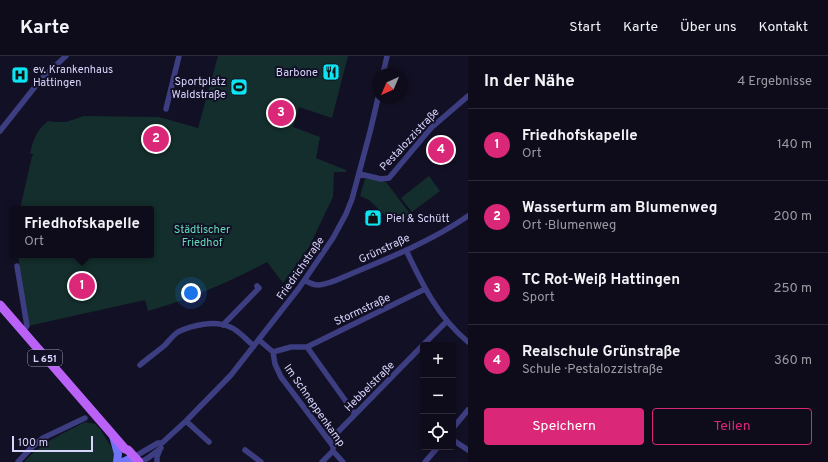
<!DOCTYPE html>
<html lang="de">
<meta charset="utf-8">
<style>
:root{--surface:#0e0c1b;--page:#171524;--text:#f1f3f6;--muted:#9b9ba3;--line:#2e2c3a;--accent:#db2777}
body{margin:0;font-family:Overpass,sans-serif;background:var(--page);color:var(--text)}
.controls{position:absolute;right:12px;bottom:12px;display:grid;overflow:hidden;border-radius:4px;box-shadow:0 2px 6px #0003}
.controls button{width:36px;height:36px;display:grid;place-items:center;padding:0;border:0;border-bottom:1px solid var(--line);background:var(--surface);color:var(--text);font:20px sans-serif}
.compass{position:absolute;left:372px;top:12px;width:36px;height:36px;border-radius:50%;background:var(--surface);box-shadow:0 2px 6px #0003;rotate:224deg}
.scale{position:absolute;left:12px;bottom:10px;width:81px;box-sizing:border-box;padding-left:4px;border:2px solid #d8d5fd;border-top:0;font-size:11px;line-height:14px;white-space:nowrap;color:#d8d5fd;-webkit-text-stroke:3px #121024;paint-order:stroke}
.you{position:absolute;left:191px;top:237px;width:14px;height:14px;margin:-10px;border:3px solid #fff;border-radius:50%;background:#1a73e8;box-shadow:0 0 0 6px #1a73e833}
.badge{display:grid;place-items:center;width:26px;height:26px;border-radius:50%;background:var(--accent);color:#fff;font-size:13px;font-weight:700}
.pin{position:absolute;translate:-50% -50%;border:2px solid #fff;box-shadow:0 1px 4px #0006}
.popup{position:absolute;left:10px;top:150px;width:144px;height:52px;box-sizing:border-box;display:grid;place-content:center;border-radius:4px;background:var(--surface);filter:drop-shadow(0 1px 3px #0005);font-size:13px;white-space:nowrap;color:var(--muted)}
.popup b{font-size:15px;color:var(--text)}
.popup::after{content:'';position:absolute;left:50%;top:100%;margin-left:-8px;border:8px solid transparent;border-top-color:var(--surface)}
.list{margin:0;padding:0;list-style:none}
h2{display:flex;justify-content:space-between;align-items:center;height:52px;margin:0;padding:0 16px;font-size:17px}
h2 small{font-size:13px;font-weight:400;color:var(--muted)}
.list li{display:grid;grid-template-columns:26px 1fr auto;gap:12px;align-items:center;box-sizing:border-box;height:72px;padding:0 16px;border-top:1px solid var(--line)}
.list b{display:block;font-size:15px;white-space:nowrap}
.list p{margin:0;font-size:13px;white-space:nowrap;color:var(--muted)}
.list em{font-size:13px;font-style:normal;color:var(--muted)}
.actions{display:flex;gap:8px;padding:12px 16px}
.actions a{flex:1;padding:9px 0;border:1px solid var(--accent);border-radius:4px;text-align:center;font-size:14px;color:var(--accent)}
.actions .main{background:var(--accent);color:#fff}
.icon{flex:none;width:22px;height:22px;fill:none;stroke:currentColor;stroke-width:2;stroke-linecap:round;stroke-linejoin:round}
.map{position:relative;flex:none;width:468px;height:406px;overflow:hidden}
header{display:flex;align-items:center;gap:24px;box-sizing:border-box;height:56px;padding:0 20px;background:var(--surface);border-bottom:1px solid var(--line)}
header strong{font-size:19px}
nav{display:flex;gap:22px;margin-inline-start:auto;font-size:14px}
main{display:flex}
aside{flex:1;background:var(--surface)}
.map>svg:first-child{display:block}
.green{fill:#132e2c}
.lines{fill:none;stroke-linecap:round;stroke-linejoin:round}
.minor{stroke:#3d3d81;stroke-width:5.5}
.secondary{stroke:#7173f8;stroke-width:8}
.primary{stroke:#ba62f7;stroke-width:9}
.labels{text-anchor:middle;stroke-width:4;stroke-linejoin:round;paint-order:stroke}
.shield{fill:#121024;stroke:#9d9abc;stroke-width:1}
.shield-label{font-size:10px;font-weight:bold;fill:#d8d5fd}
.poi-label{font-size:11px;fill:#d8d5fd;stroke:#121024;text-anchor:start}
.street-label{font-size:11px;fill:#d8d5fd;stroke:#121024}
.park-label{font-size:11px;fill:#64dab8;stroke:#121024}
</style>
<header>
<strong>Karte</strong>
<nav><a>Start</a><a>Karte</a><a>Über uns</a><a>Kontakt</a></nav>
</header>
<main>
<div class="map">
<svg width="468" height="406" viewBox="0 0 468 406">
<rect width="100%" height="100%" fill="#121024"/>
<path class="green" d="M 218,0 L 348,0 L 332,62 L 299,51 L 293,71 L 320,81 L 316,102 L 346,114 L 346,116 L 334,116 L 333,141 L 309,191 L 283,227 L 267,206 C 229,226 190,243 148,255 L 145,244 L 28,270 L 18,199 L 151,199 L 151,153 L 20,153 L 32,100 L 34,99 L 30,97 C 33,85 37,73 48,65 L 55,66 L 66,66 L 84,60 L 159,61 L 198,72 Z
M 429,120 L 440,135 L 412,156 L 401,142 Z
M 365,123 L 366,122 L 386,126 L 411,159 L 394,168 L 369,144 L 360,140 Z
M 85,366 L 95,368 L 100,373 L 115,397 L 114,403 L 113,406 L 24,406 C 43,385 61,379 85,366 Z"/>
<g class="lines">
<path class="minor" d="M 383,18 L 387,0
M 166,53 L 179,0
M 0,75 L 42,22 L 66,0
M 360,118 L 381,123 L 389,122 L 431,72 L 468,40
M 406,194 C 422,228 438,261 468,286
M 17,210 L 27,270 L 22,275
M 305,224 C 309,227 313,229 319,229 C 331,228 343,221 353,217 C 392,201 433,184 468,160
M 223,269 L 259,232 L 257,230
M 259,284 L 273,296 L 275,308 L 281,321 L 333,390 L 333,395 L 343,406
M 423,289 L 447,265
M 307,291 L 425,233
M 273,296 L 291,291 L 307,291 L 355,358
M 140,309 C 148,302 157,296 165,289 C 169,285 173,279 178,276 C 192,269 215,264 230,271 C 240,275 246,284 254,290
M 186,365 L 209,386
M 453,372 L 468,354
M 453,384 L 468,394
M 329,385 L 423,289
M 245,394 L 261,406
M 134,401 L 158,387 L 162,387 L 186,365 L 231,319 L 299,232 L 333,182 L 346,158 L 352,143 L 370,76 L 378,42
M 18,406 L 32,391 L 43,382 L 85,362
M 141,406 L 148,402 L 161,392
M 157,406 L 157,401 L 160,393
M 322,406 L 333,395
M 425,406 L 438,391"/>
<path class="secondary" d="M 113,380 L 118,398 L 117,406
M 123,406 L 134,401"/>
<path class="primary" d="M 0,249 L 125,393 L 128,394 L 139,406"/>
</g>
<defs>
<g id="restaurant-square" transform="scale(0.9)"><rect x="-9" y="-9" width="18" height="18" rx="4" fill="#0ce4f2" stroke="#121024"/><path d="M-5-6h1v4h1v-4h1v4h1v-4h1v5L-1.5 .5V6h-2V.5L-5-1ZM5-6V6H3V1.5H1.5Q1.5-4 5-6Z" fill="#111"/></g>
<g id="hospital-square" transform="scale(0.9)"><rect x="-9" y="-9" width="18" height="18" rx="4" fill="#0ce4f2" stroke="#121024"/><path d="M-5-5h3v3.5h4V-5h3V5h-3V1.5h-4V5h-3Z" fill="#111"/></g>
<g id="stadium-square" transform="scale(0.9)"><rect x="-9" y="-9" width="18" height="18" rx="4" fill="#0ce4f2" stroke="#121024"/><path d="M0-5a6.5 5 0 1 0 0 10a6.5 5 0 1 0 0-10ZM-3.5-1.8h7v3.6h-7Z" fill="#111"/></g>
<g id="shop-square" transform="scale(0.9)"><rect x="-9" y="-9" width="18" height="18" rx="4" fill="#0ce4f2" stroke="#121024"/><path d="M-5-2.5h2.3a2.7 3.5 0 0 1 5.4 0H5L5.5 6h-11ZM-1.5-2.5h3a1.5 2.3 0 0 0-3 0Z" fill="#111"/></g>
</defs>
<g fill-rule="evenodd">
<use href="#restaurant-square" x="331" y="16"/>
<use href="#hospital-square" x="20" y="19"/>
<use href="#stadium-square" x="239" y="31"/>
<use href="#shop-square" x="373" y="162"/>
</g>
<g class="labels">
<rect class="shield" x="28" y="294" width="34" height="16" rx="3"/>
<g class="shield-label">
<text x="45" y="306">L 651</text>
</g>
<g class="poi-label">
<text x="33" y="17">ev. Krankenhaus<tspan x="33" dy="13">Hattingen</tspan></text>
<text x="318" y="20" text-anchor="end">Barbone</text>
<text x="226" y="29" text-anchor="end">Sportplatz<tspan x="226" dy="13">Waldstraße</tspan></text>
<text x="386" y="166">Piel &amp; Schütt</text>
</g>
<g class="street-label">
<text transform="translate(409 83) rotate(-47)" y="4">Pestalozzistraße</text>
<text transform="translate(384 192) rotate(-25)" y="4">Grünstraße</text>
<text transform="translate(300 212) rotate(-55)" y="4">Friedrichstraße</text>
<text transform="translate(362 253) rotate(-25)" y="4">Stormstraße</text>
<text transform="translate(369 330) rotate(-45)" y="4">Hebbelstraße</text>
<text transform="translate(315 349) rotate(55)" y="4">Im Schneppenkamp</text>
</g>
<g class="park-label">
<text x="202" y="177">Städtischer<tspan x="202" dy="13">Friedhof</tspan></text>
</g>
</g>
</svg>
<div class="controls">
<button>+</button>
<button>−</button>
<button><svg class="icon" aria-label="locate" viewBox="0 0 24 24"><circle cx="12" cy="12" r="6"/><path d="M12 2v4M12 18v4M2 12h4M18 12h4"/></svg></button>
</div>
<svg class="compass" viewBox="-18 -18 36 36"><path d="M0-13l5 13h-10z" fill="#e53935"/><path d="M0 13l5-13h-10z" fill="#9b9ba3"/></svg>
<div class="scale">100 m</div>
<div class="you"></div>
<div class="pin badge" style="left:82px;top:230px">1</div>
<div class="popup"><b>Friedhofskapelle</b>Ort</div>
<div class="pin badge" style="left:156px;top:83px">2</div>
<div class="pin badge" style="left:281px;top:57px">3</div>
<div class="pin badge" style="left:441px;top:94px">4</div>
</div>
<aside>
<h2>In der Nähe<small>4 Ergebnisse</small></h2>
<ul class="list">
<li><span class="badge">1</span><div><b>Friedhofskapelle</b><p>Ort</p></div><em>140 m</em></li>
<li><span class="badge">2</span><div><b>Wasserturm am Blumenweg</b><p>Ort · Blumenweg</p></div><em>200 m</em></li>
<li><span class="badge">3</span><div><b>TC Rot-Weiß Hattingen</b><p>Sport</p></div><em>250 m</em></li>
<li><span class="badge">4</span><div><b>Realschule Grünstraße</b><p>Schule · Pestalozzistraße</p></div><em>360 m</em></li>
</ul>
<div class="actions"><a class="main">Speichern</a><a>Teilen</a></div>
</aside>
</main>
